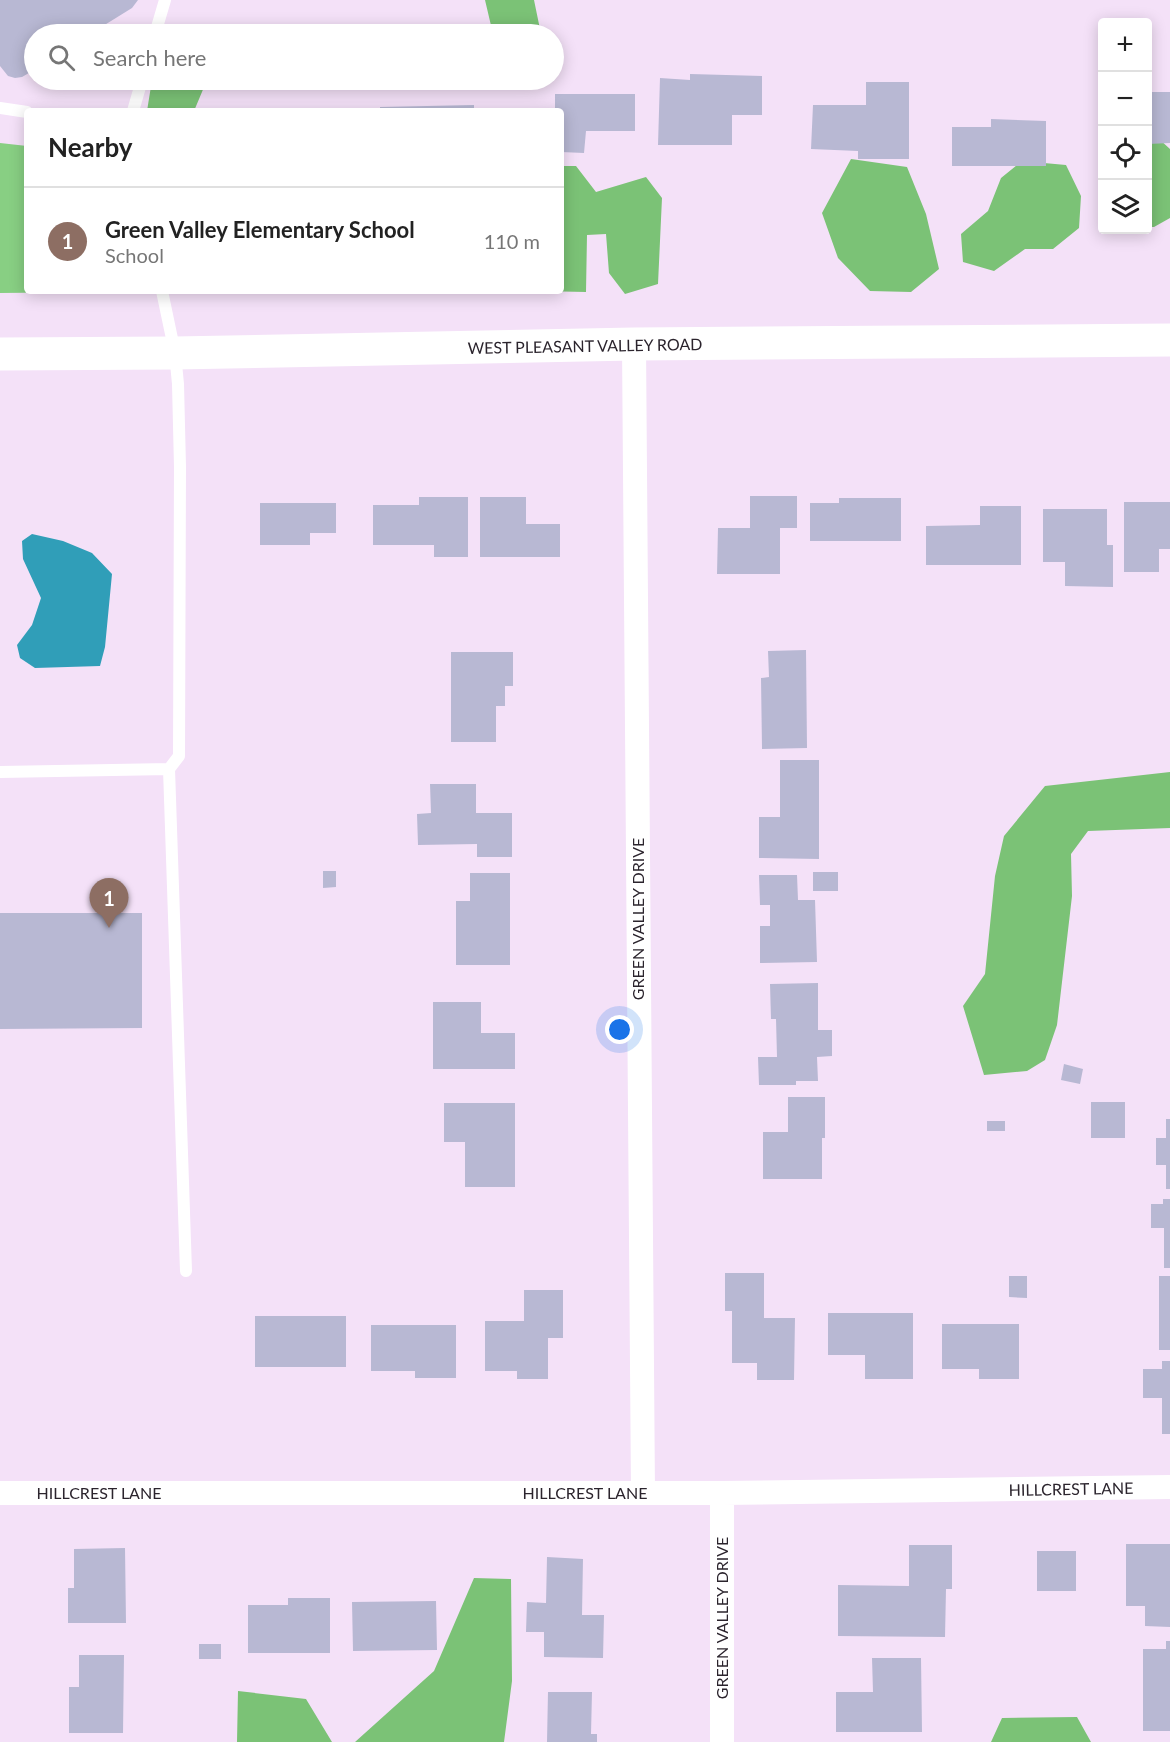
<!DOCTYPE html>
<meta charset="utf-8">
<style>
:root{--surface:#fff;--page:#f2f2f2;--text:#222;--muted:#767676;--line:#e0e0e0;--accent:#ea580c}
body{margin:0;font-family:Lato,sans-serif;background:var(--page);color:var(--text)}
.controls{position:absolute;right:18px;top:18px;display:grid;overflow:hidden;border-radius:6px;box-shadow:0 3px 15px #0003}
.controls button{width:54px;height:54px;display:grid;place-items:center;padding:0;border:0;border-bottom:2px solid var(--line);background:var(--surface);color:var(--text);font:30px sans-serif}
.you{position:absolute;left:620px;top:1030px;width:21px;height:21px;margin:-15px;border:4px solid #fff;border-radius:50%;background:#1a73e8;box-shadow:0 0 0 9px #1a73e833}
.badge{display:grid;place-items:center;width:39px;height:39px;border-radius:50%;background:var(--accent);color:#fff;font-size:20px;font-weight:700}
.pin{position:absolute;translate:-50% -50px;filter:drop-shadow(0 2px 3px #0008)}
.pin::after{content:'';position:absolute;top:32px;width:21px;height:18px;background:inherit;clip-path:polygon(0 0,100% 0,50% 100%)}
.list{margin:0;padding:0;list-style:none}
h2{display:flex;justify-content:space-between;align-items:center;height:78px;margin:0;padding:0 24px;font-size:26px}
h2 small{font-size:20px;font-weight:400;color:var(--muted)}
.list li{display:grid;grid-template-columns:39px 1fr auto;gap:18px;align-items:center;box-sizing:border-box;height:108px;padding:0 24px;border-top:2px solid var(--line)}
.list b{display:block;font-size:22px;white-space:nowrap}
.list p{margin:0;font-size:20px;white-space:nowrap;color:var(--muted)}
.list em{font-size:20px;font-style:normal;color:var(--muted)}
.icon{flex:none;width:33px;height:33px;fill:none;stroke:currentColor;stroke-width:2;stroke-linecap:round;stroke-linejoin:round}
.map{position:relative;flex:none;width:1170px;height:1742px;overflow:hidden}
.search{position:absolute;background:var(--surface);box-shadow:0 3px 15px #0003;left:24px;top:24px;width:540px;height:66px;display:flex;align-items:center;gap:15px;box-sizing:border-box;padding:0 21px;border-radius:33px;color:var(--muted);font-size:22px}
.panel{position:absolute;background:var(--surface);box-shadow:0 3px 15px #0003;left:24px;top:108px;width:540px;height:186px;border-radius:6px}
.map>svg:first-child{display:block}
.green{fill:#88cf83}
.forest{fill:#7bc276}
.water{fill:#309eb8}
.building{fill:#b8b8d3}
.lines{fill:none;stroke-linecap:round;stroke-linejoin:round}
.lane{stroke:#fff;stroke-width:12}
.street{stroke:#fff;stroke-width:24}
.secondary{stroke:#fff;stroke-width:33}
.labels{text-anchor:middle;stroke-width:6;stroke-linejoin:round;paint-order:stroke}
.street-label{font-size:16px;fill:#2b242d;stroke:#fff}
</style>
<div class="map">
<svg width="1170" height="1742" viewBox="0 0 1170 1742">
<rect width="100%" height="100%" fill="#f4e1f8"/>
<path class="green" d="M 0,143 L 27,146 L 27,291 L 104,291 L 102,292 L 0,293 Z"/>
<path class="forest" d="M 485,0 L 534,0 L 541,34 L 493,34 Z
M 152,80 L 207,80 L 194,111 L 147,111 Z
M 1148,139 L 1159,139 L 1170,149 L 1170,218 L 1154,227 L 1148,227 Z
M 851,159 L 907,167 L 926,214 L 939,269 L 911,292 L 870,291 L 838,258 L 822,213 Z
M 1022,161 L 1066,165 L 1081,196 L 1079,228 L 1053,249 L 1025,249 L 994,271 L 963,262 L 961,234 L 988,211 L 1001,178 Z
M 561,166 L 576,166 L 596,192 L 646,177 L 662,198 L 658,284 L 625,294 L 609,273 L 606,234 L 587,235 L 586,292 L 539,291 L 561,291 Z
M 1170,772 L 1170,828 L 1088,831 L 1071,854 L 1072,896 L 1057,1025 L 1045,1060 L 1027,1071 L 984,1075 L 963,1006 L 985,974 L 995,876 L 1004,836 L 1045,786 Z
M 474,1578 L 511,1579 L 512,1681 L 504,1742 L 355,1742 L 434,1671 Z
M 238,1691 L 306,1699 L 332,1742 L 237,1742 Z
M 1077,1717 L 1091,1742 L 991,1742 L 1002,1718 Z"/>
<path class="water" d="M 32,534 L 63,541 L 92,553 L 112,574 L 105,647 L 100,666 L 35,668 L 20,658 L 17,645 L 32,625 L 41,598 L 23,559 L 22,541 Z"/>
<path class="building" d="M 0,0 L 138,0 L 132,8 L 90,34 L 34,34 L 34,70 L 22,77 L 15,78 L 8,76 L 0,66 Z
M 690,74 L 762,76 L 762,115 L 732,115 L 732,145 L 658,145 L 660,78 L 690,80 Z
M 866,82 L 909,82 L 909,159 L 858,159 L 858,151 L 811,149 L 813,105 L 866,105 Z
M 1148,92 L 1170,92 L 1170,143 L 1148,144 Z
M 555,94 L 635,94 L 635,131 L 586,131 L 584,153 L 561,152 L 561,111 L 555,111 Z
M 474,105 L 474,111 L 380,111 L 380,107 Z
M 991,119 L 1046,121 L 1046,166 L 952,166 L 952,127 L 991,127 Z
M 750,496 L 797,496 L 797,528 L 780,528 L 780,574 L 717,574 L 718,528 L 750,528 Z
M 419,497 L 468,497 L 468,557 L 434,557 L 434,545 L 373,545 L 373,505 L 419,505 Z
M 480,497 L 526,497 L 526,524 L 560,524 L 560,557 L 480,557 Z
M 839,498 L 901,498 L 901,541 L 810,541 L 810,503 L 839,503 Z
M 1124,502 L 1170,502 L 1170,549 L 1159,549 L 1159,572 L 1124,572 Z
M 260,503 L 336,503 L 336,533 L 310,533 L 310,545 L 260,545 Z
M 980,506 L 1021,506 L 1021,565 L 926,565 L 926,526 L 980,525 Z
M 1043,509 L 1107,509 L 1107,545 L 1113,545 L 1113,587 L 1065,586 L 1065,562 L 1043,562 Z
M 806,650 L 807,748 L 762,749 L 761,678 L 769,677 L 768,651 Z
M 451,652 L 513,652 L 513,686 L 505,686 L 505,706 L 496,706 L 496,742 L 451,742 Z
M 780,760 L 819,760 L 819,859 L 759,858 L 759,817 L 780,817 Z
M 430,784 L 476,784 L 476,813 L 512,813 L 512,857 L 477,857 L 477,844 L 418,845 L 417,814 L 431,813 Z
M 323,871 L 336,871 L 336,887 L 323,888 Z
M 813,872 L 838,872 L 838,891 L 813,891 Z
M 470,873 L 510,873 L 510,965 L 456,965 L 456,901 L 470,901 Z
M 759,875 L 797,875 L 798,900 L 815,900 L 817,962 L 760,963 L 760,926 L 770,926 L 770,905 L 760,905 Z
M 0,913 L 142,913 L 142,1028 L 0,1029 Z
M 818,983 L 818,1030 L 832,1030 L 832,1056 L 817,1057 L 818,1081 L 796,1081 L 796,1085 L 759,1085 L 758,1057 L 777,1057 L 776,1019 L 771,1019 L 770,984 Z
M 433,1002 L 481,1002 L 481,1033 L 515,1033 L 515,1069 L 433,1069 Z
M 1064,1064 L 1083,1069 L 1080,1084 L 1061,1080 Z
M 788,1097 L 825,1097 L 825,1138 L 822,1138 L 822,1179 L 763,1179 L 763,1132 L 788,1132 Z
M 1091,1102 L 1125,1102 L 1125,1138 L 1091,1138 Z
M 444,1103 L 515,1103 L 515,1187 L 465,1187 L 465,1142 L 444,1142 Z
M 1166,1119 L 1170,1119 L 1170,1189 L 1166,1189 L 1166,1165 L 1156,1165 L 1156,1138 L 1166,1138 Z
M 987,1121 L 1005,1121 L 1005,1131 L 987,1131 Z
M 1163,1199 L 1170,1199 L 1170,1268 L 1164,1268 L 1164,1228 L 1151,1228 L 1151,1204 L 1163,1204 Z
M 725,1273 L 764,1273 L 764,1318 L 795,1318 L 794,1380 L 757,1380 L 757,1363 L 732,1363 L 732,1311 L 725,1311 Z
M 1009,1276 L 1027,1276 L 1027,1298 L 1009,1297 Z
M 1159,1276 L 1170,1276 L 1170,1350 L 1159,1350 Z
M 524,1290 L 563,1290 L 563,1338 L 548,1338 L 548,1379 L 517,1379 L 517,1371 L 485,1371 L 485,1321 L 524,1321 Z
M 828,1313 L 913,1313 L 913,1379 L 865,1379 L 865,1355 L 828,1355 Z
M 255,1316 L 346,1316 L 346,1367 L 255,1367 Z
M 942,1324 L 1019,1324 L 1019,1379 L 979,1379 L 979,1369 L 942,1369 Z
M 371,1325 L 456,1325 L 456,1378 L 415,1378 L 415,1371 L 371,1371 Z
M 1162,1361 L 1170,1361 L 1170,1434 L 1162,1434 L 1162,1398 L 1143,1398 L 1143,1369 L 1162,1369 Z
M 1126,1544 L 1170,1544 L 1170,1627 L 1145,1626 L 1145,1606 L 1126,1606 Z
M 909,1545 L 952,1545 L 952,1589 L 946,1589 L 945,1637 L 838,1636 L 838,1585 L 909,1586 Z
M 125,1548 L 126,1623 L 68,1623 L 68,1588 L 74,1588 L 74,1549 Z
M 1037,1551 L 1076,1551 L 1076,1591 L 1037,1591 Z
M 547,1557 L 583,1559 L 582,1615 L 604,1615 L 603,1658 L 544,1657 L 544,1632 L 526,1632 L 527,1602 L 546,1603 Z
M 288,1598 L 330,1598 L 330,1653 L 248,1653 L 248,1605 L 288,1605 Z
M 436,1601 L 437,1650 L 353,1651 L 352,1602 Z
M 1166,1641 L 1170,1641 L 1170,1731 L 1143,1731 L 1143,1649 L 1166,1649 Z
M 199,1644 L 221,1644 L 221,1659 L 199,1659 Z
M 79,1655 L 124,1655 L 123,1733 L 69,1733 L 69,1687 L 79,1687 Z
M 872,1658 L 921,1658 L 922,1732 L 836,1732 L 836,1692 L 873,1692 Z
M 548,1692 L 592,1692 L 591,1734 L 597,1734 L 597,1742 L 547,1742 Z"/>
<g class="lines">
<path class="lane" d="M 155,34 L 165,0
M 0,108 L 27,112
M 133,111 L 142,80
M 169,769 L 186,1271
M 0,772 L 169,769 L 179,756 L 180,467 L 178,384 L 175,353 L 162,291"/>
<path class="street" d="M 634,344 L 643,1493
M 0,1493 L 722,1493 L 1170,1487
M 722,1493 L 722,1742"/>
<path class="secondary" d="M 0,354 L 175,353 L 634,344 L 1170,340"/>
</g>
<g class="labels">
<g class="street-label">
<text transform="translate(585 346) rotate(-1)" y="6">WEST PLEASANT VALLEY ROAD</text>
<text transform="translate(638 919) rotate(-90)" y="6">GREEN VALLEY DRIVE</text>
<text transform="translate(1071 1489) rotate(-1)" y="6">HILLCREST LANE</text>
<text x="99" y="1499">HILLCREST LANE</text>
<text x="585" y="1499">HILLCREST LANE</text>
<text transform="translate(722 1618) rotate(-90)" y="6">GREEN VALLEY DRIVE</text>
</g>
</g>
</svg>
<div class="controls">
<button>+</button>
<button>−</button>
<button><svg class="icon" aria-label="locate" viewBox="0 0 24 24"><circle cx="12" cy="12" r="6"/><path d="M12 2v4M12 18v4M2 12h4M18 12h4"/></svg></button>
<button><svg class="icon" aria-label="layers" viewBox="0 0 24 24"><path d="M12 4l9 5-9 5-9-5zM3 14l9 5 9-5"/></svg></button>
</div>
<div class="you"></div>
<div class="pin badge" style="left:109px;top:928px;background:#8d6e63">1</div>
<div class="search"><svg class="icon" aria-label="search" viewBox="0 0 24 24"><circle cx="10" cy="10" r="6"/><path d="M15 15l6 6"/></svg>Search here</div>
<section class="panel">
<h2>Nearby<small></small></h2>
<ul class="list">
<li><span class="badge" style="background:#8d6e63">1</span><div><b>Green Valley Elementary School</b><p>School</p></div><em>110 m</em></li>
</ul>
</section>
</div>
